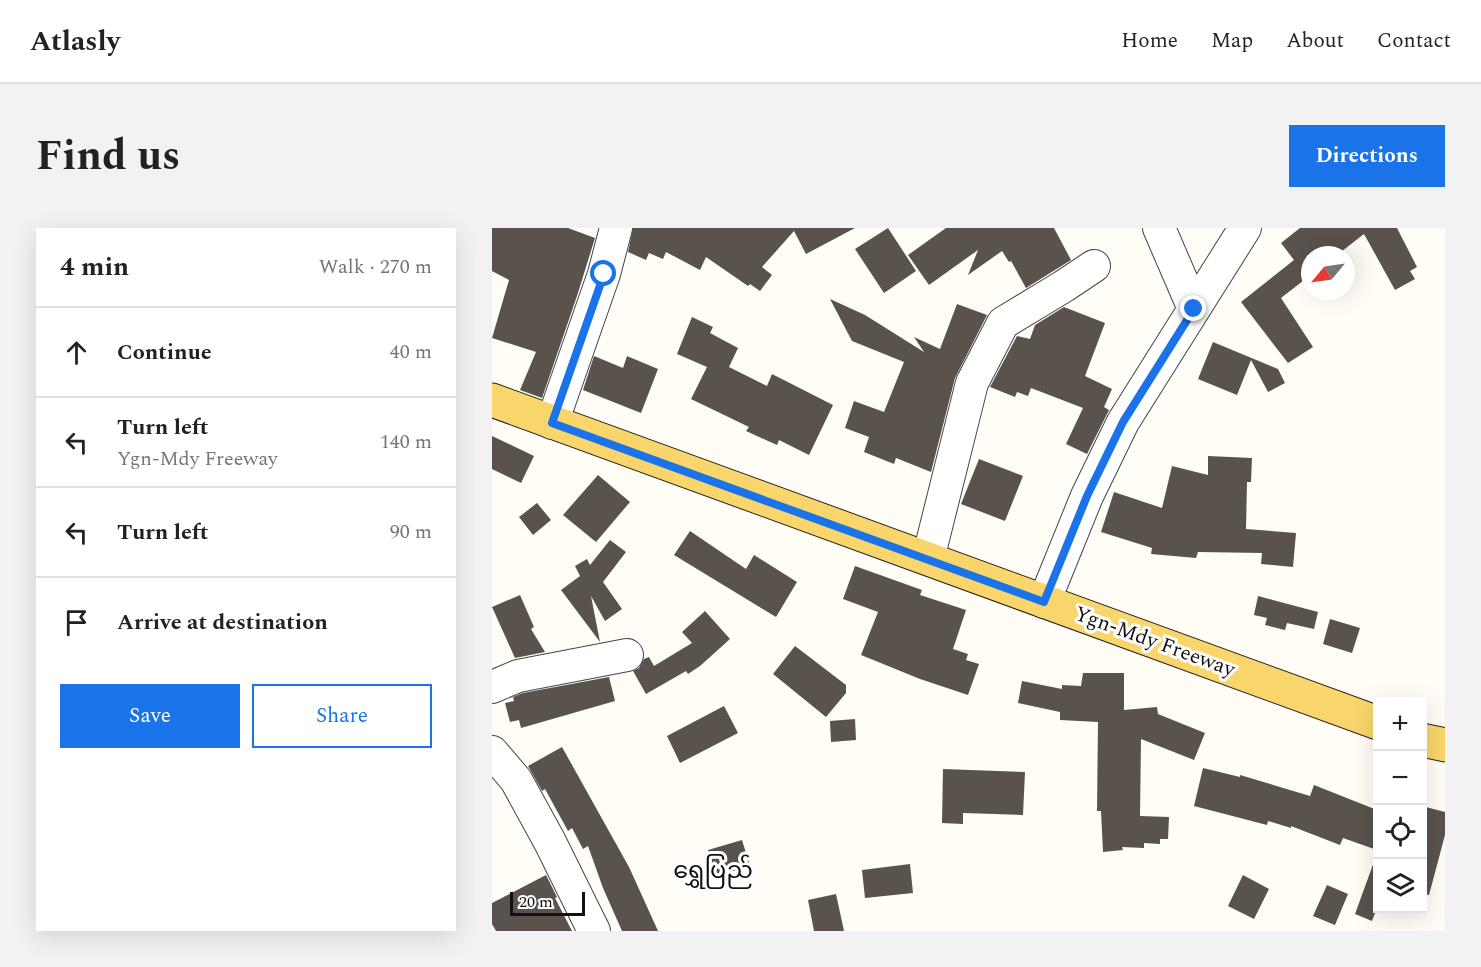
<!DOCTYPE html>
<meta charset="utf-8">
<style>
:root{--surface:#fff;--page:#f2f2f2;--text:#222;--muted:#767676;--line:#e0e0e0;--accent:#1a73e8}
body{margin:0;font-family:Spectral,"Noto Sans Myanmar",serif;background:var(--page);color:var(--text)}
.controls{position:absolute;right:18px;bottom:18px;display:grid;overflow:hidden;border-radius:0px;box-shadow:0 6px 24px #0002}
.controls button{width:54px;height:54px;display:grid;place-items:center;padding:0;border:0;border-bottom:2px solid var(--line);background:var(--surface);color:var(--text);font:30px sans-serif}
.compass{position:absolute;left:809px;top:18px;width:54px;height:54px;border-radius:50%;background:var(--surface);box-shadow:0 6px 24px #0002;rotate:241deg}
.scale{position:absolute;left:18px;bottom:15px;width:75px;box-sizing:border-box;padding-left:6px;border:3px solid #111;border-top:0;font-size:16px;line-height:21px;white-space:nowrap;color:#111;-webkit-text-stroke:4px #fff;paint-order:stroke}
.stop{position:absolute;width:18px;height:18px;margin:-14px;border:4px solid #1a73e8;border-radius:50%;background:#fff}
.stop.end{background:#1a73e8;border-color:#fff;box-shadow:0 2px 6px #0008}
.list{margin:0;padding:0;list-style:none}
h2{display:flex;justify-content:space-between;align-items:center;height:78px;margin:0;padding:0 24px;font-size:26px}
h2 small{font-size:20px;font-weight:400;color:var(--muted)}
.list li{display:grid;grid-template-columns:39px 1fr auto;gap:18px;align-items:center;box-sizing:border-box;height:90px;padding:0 24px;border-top:2px solid var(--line)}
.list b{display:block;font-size:22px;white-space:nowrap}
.list p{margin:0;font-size:20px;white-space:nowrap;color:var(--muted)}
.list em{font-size:20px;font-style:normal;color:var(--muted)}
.actions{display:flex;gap:12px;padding:18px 24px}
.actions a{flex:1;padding:14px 0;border:2px solid var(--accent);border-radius:0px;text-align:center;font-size:21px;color:var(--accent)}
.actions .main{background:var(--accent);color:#fff}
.icon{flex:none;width:33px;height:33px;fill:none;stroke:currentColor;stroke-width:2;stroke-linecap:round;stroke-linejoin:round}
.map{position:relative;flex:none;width:953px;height:703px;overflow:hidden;border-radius:0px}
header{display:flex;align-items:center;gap:36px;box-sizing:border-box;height:84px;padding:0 30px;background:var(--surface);border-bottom:2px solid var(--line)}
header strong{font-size:28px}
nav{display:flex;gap:33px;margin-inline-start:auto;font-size:21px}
.intro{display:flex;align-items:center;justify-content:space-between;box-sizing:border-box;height:144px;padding:0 36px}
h1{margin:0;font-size:42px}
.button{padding:15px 27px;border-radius:0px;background:var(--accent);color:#fff;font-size:21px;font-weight:700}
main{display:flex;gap:36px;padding:0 36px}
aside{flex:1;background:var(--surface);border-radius:0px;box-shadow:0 6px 24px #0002}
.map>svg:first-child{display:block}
.building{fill:#5a524d}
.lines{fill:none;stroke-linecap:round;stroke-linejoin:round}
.minor-casing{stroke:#444;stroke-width:34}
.major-casing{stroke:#222;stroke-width:35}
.minor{stroke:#fff;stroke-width:32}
.major{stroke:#f9d66b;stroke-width:33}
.route{stroke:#1a73e8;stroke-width:8}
.labels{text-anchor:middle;stroke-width:6;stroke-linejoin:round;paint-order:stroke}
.street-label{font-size:21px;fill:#111;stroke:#fff}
.quarter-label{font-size:24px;fill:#111;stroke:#fff}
</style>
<header>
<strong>Atlasly</strong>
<nav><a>Home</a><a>Map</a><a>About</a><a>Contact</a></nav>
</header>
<div class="intro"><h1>Find us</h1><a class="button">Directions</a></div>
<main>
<aside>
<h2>4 min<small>Walk · 270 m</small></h2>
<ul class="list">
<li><svg class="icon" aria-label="ahead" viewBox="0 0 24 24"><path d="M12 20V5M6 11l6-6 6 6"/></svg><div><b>Continue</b></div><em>40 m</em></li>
<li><svg class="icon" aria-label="left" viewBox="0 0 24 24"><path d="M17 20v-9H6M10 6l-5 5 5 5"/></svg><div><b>Turn left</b><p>Ygn-Mdy Freeway</p></div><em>140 m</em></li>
<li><svg class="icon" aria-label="left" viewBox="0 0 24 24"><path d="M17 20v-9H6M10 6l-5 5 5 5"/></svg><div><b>Turn left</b></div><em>90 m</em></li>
<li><svg class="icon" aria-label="arrive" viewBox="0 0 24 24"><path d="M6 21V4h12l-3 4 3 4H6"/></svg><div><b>Arrive at destination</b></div></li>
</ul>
<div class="actions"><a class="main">Save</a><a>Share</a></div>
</aside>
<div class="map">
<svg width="953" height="703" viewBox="0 0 953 703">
<rect width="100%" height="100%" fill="#fffdf5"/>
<path class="building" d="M 0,0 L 76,0 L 103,10 L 85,68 L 50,170 L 28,162 L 44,124 L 0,110 L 17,52 L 0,43 Z
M 141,0 L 363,0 L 314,26 L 302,3 L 270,39 L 280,47 L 268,63 L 258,56 L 256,58 L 214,29 L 208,42 L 174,24 L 171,31 L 157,25 L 154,32 L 136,24 Z
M 396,0 L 424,43 L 392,65 L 363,21 Z
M 454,0 L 562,0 L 579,32 L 534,60 L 519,33 L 517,34 L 510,23 L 476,47 L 486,22 L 437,57 L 416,27 Z
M 808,0 L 905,0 L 925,39 L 918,43 L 923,51 L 903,62 L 872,6 L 845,27 L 818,27 L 818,51 L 816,49 L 789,70 L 821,119 L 796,135 L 749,74 L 802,32 L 789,15 Z
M 338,71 L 373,87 L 432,124 L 422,109 L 448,121 L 465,76 L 495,87 L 463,150 L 439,244 L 404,230 L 402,236 L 372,224 L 377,209 L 353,200 L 362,173 L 392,184 L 412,134 L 360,113 Z
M 572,79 L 613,95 L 593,148 L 620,161 L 612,179 L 617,182 L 595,226 L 574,216 L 591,180 L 539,160 L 536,168 L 525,164 L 523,169 L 498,159 L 525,108 L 538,111 L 543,97 Z
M 200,89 L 221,99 L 218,105 L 246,120 L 237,139 L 275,158 L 280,146 L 341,177 L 317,227 L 287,212 L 285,217 L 254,203 L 257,199 L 199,171 L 215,139 L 185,126 Z
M 721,114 L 786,141 L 793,155 L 776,164 L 759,132 L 745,167 L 706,151 Z
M 102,128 L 131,140 L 135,128 L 166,141 L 149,185 L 91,162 Z
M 0,208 L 42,228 L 29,255 L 0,241 Z
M 716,228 L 760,230 L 759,254 L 755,254 L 754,301 L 804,305 L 801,339 L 769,336 L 770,325 L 706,324 L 704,330 L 659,326 L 660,320 L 609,304 L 622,264 L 670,280 L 680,238 L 716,247 Z
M 487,231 L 531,248 L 513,293 L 469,276 Z
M 106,247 L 138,274 L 104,314 L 71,287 Z
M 45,275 L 59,292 L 41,307 L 27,289 Z
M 198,303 L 254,341 L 262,327 L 305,354 L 284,389 L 182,327 Z
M 118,312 L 134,324 L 111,354 L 130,381 L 113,393 L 99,368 L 108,414 L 69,362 L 88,348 L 83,338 L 95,331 L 98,337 Z
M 363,338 L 430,362 L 428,367 L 474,382 L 461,421 L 476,426 L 474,432 L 487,436 L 476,467 L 428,451 L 369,427 L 386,384 L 351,371 Z
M 28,367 L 42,399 L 39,401 L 53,424 L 23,430 L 0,379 Z
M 766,368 L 826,384 L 822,401 L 795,395 L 793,402 L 773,397 L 775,390 L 762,387 Z
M 213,383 L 238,411 L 208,438 L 196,446 L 194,443 L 154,466 L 141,443 L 147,440 L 152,431 L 157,429 L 162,438 L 200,415 L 190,404 Z
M 838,391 L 868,400 L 860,425 L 831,416 Z
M 303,418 L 354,457 L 354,465 L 334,489 L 281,446 Z
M 591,445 L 632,445 L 632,482 L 665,479 L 666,486 L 713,505 L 702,532 L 649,511 L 648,588 L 677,589 L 676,611 L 668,611 L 668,616 L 652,615 L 652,620 L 630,619 L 631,622 L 611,624 L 609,583 L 605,583 L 606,494 L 568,492 L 568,484 L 526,475 L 530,453 L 570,461 L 570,457 L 589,458 Z
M 117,449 L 123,473 L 29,500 L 27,492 L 18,494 L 13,475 L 22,473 L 21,469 L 31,465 Z
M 232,478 L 246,505 L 188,535 L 175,508 Z
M 363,491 L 364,512 L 339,514 L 338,493 Z
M 70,519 L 137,639 L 166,703 L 130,703 L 111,660 L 96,618 L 91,621 L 80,600 L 76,603 L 53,561 L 50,563 L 36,538 Z
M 711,540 L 748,549 L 748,547 L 818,568 L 822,557 L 885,582 L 885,622 L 851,610 L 848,617 L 799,598 L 799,600 L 776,593 L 775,597 L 702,578 Z
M 451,541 L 533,544 L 531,587 L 471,585 L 471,596 L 450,595 Z
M 930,578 L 953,584 L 953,607 L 937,667 L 930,666 Z
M 250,612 L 258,638 L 224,648 L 216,622 Z
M 883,631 L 885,631 L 885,680 L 880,693 L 863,686 Z
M 418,636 L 421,665 L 373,670 L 370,642 Z
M 54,647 L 65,669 L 63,670 L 80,703 L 4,703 L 0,696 L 0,675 Z
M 751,647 L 777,661 L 762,691 L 736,678 Z
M 835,657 L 856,666 L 843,697 L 821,688 Z
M 344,666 L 352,703 L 322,703 L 316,672 Z"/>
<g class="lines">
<g class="minor-casing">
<path id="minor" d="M 667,0 L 702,81
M 60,195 L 112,46 L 124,0
M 436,331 L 480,155 L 511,95 L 572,58 L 602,38
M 552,374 L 595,268 L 631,194 L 753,0
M 0,459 L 26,448 L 135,427
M 0,524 L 24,552 L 58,614 L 102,703"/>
</g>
<g class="major-casing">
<path id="major" d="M 0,172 L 886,495
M 930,512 L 953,517"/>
</g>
<use href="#minor" class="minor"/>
<use href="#major" class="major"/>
</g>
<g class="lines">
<path class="route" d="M 112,46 L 60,195 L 552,374 L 595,268 L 631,194 L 702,81"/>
</g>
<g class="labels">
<g class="street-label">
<text transform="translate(663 413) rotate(20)" y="7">Ygn-Mdy Freeway</text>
</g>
<g class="quarter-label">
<text x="221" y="650">ရွှေပြည်</text>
</g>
</g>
</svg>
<div class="controls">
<button>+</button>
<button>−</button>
<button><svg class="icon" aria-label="locate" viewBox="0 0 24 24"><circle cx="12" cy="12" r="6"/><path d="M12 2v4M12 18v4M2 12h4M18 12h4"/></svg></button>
<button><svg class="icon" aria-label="layers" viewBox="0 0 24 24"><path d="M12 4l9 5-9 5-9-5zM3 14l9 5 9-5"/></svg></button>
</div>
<svg class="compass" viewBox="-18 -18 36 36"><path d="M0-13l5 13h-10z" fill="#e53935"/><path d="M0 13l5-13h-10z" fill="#767676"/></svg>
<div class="scale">20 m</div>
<div class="stop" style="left:112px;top:46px"></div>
<div class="stop end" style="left:702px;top:81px"></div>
</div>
</main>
